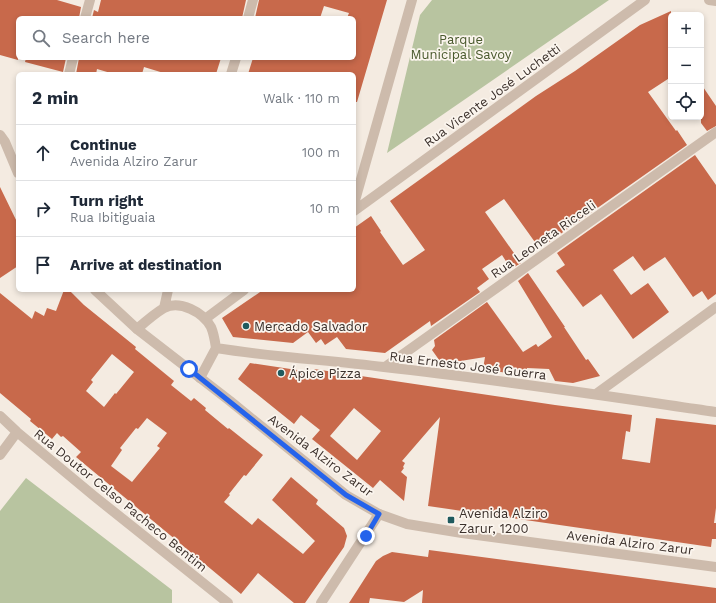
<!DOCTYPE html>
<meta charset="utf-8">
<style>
:root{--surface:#fff;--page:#f2f2f3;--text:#1f2937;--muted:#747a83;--line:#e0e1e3}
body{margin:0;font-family:"Work Sans",sans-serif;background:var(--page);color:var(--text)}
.controls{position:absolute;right:12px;top:12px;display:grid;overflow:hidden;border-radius:6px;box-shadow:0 2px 6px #0003}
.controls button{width:36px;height:36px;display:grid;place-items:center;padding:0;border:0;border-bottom:1px solid var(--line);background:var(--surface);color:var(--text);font:20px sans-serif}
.stop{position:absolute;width:12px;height:12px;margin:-9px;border:3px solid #2563eb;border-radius:50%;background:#fff}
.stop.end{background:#2563eb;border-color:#fff;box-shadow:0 1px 4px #0008}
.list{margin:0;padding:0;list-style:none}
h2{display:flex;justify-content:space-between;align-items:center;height:52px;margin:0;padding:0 16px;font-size:17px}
h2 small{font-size:13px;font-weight:400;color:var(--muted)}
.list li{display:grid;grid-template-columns:26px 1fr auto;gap:12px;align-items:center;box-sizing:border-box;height:56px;padding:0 16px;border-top:1px solid var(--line)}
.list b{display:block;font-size:15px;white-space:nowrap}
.list p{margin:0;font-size:13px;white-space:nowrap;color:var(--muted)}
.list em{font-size:13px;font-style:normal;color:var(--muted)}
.icon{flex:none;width:22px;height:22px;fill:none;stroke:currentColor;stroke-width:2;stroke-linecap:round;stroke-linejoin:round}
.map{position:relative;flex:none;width:716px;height:603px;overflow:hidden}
.search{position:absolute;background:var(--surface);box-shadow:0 2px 6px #0003;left:16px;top:16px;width:340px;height:44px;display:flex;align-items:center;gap:10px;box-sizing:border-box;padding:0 14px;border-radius:6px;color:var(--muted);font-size:15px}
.panel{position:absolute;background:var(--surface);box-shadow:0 2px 6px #0003;left:16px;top:72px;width:340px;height:220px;border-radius:6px}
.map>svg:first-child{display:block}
.green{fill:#b8c4a0}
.building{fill:#c8694b;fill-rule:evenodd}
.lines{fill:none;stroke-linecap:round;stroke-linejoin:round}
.minor{stroke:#cdbbac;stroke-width:10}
.tertiary{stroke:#cdbbac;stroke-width:10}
.route{stroke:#2563eb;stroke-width:5}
.poi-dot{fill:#1f5a5e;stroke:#fbf5ee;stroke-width:1.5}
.labels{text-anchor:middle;stroke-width:3.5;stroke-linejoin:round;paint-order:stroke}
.park-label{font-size:13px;fill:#4a5a2e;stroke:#fbf5ee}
.street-label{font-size:13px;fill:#3b302b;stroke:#fbf5ee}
.poi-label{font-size:13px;fill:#3b302b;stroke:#fbf5ee;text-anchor:start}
</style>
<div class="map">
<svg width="716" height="603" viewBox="0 0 716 603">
<rect width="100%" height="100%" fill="#f4ebe1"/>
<path class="green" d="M 432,0 L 609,0 L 387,153 L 420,15 Z
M 26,478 L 172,590 L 172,603 L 0,603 L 0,511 Z"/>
<path class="building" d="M 0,0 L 57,0 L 81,7 L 79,18 L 18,18 L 18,60 L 0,55 Z
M 101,0 L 246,0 L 242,18 L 92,18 L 94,10 L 98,12 Z
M 259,0 L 387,0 L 357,102 L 354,102 L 354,74 L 248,74 L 253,58 L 354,58 L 354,18 L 347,18 L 349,13 L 324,6 L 320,18 L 255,18 Z
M 671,11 L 671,77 L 648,92 L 676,131 L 677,130 L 687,145 L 549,242 L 547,238 L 537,245 L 504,199 L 485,212 L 521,263 L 511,269 L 502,255 L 482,269 L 489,279 L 477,288 L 480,292 L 431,326 L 430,321 L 385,353 L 346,349 L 337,337 L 325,345 L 321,339 L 316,343 L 308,332 L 293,343 L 233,337 L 222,318 L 263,290 L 354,290 L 354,228 L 371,216 L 381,231 L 380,232 L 403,265 L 425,250 L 390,201 L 536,96 L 575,71 L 640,25 Z
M 26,58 L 66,58 L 63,72 L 25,62 Z
M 79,58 L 221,58 L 216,74 L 167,74 L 144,67 L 142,74 L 114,74 L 97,69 L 96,74 L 76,74 Z
M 701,84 L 716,106 L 716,126 L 707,131 L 701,123 Z
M 695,155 L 716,185 L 716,294 L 708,300 L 702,291 L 693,297 L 665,257 L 644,271 L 633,256 L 613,270 L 631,295 L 648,283 L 669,312 L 633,339 L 601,294 L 583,307 L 556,271 L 565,265 L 557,253 Z
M 0,187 L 18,224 L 18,266 L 0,278 Z
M 528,273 L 565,327 L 564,327 L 586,360 L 588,359 L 600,376 L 573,383 L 555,381 L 549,369 L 527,368 L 526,376 L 483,369 L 485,357 L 442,364 L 432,350 L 435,346 L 434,340 L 487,302 L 523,352 L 536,344 L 538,347 L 552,337 L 518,281 Z
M 64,290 L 69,290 L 84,305 L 136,347 L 135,349 L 174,381 L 171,385 L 191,401 L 194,398 L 206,408 L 205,410 L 228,429 L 229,428 L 263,455 L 246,476 L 244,475 L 229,494 L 230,495 L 224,502 L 252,525 L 258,518 L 303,554 L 315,541 L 272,500 L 291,477 L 318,500 L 316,504 L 344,528 L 347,536 L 344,547 L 305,603 L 294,603 L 258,573 L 241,594 L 76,457 L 81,452 L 63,436 L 61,437 L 57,433 L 52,439 L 30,421 L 31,419 L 0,393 L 0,293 L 32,319 L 35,311 L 44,316 L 47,308 L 56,311 ZM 112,354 L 134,372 L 116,394 L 115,393 L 104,407 L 86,391 L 93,382 L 91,380 ZM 147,418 L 167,433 L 157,446 L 160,448 L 132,482 L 111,466 L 122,450 L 120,448 L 136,428 L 138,429 Z
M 250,363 L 317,373 L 314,369 L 555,405 L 632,415 L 630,432 L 626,431 L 622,459 L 650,463 L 656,418 L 716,425 L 716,508 L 714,523 L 716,523 L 716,539 L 712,539 L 711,547 L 428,506 L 440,417 L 402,461 L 405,463 L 403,467 L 404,468 L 401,472 L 407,477 L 404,501 L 380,480 L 373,488 L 312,439 L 320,430 L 301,415 L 294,424 L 238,379 ZM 354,408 L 381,431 L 357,460 L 330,436 Z
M 429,550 L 716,588 L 716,603 L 422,603 L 423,590 L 404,602 L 370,598 L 369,603 L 349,603 L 376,561 L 383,556 L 392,552 L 428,557 Z"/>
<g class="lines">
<path class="minor" d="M 709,0 L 716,1
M 85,18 L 90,0
M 248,18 L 253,0
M 69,74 L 73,58
M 231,74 L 236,58
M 354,204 L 412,0
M 354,211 L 645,0
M 164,308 L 168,290
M 205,319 L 244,290
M 137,329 C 145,322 154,314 164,308 C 180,300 203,312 211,327 C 214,334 215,341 216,348 L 200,378
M 216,348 C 272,357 328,360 384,367 C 495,379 606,396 716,412
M 385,367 L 716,132
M 596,394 L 716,307
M 0,416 L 17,432 L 94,496 L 228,603
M 0,455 L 17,432
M 321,603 L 379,514"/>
<path class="tertiary" d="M 0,135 L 5,142 L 18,173
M 95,290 L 137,329 L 230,401 L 346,495 L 379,514 L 407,524 L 462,533 L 716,567"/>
</g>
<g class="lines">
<path class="route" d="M 189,369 L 346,495 L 379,514 L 366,536"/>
</g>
<g class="poi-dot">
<circle cx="246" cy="326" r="4"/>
<circle cx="281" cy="373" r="4"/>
<rect x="447" y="516" width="8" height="8" rx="2"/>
</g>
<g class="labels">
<g class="park-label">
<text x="461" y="44">Parque<tspan x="461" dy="15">Municipal Savoy</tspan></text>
</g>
<g class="street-label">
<text transform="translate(492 95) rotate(-36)" y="5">Rua Vicente José Luchetti</text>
<text transform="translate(543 239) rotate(-35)" y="5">Rua Leoneta Ricceli</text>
<text transform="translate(468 365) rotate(7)" y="5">Rua Ernesto José Guerra</text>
<text transform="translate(321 455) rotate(37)" y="5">Avenida Alziro Zarur</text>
<text transform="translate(121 500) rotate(39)" y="5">Rua Doutor Celso Pacheco Bentim</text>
<text transform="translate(630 542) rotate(7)" y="5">Avenida Alziro Zarur</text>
</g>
<g class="poi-label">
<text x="254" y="331">Mercado Salvador</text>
<text x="289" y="378">Ápice Pizza</text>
<text x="459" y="518">Avenida Alziro<tspan x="459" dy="15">Zarur, 1200</tspan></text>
</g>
</g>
</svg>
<div class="controls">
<button>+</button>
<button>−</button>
<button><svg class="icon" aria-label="locate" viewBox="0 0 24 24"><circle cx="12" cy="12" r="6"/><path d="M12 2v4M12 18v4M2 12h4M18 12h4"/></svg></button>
</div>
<div class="stop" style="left:189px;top:369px"></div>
<div class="stop end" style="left:366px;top:536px"></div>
<div class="search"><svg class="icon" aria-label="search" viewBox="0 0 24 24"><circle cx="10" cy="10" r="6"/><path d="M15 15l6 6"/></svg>Search here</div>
<section class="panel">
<h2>2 min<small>Walk · 110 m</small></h2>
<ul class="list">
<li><svg class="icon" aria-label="ahead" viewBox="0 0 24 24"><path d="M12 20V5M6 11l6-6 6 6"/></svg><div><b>Continue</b><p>Avenida Alziro Zarur</p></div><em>100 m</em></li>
<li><svg class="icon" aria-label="right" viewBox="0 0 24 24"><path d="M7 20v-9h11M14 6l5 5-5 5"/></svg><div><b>Turn right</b><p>Rua Ibitiguaia</p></div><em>10 m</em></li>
<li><svg class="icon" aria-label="arrive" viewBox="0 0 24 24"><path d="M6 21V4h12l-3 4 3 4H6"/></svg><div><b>Arrive at destination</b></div></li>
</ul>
</section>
</div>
